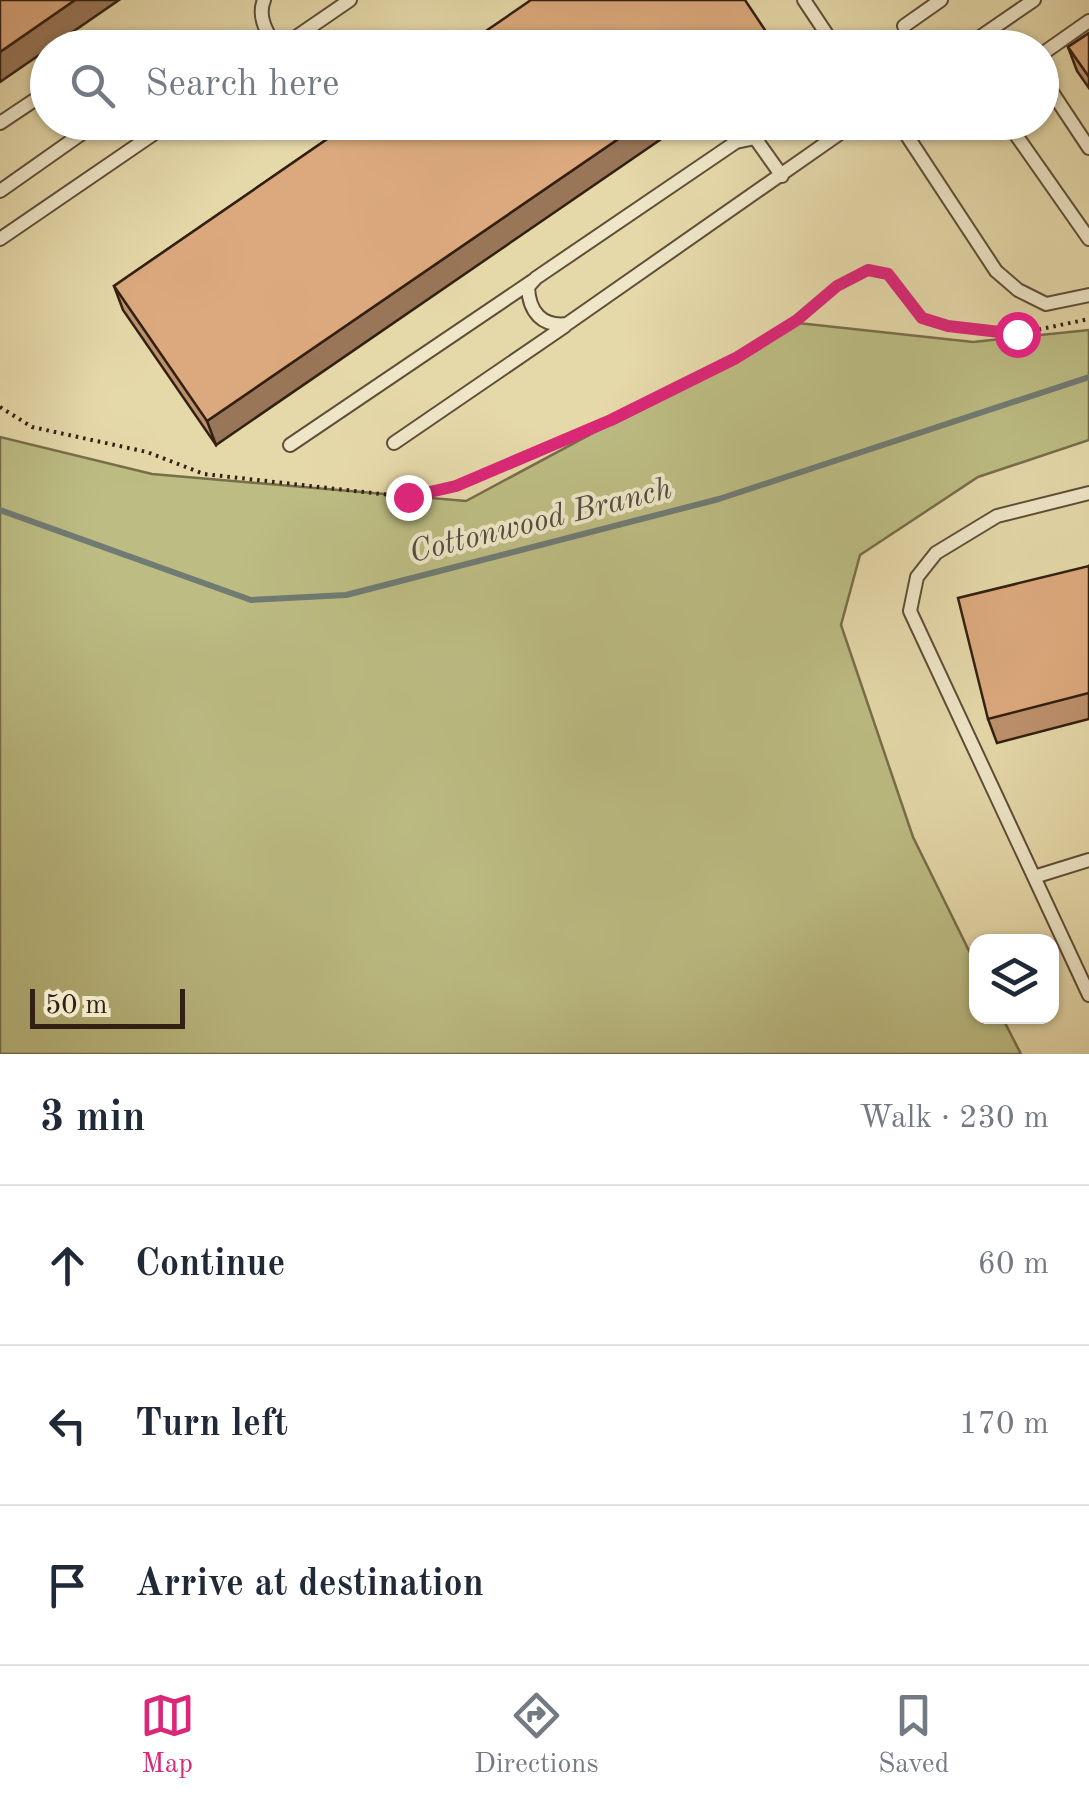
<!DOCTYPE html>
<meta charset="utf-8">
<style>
:root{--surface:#fff;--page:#f2f2f3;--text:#1f2937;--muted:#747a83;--line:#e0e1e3;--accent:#db2777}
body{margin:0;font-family:"Old Standard TT",serif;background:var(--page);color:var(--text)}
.controls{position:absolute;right:30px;bottom:30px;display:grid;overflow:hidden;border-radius:20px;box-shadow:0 2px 8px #0004}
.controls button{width:90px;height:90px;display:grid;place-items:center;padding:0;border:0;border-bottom:2px solid var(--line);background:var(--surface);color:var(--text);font:50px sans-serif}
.scale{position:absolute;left:30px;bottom:25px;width:155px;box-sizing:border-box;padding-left:10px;border:5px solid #322012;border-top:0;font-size:28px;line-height:35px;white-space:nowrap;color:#322012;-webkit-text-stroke:8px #eee6c7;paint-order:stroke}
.stop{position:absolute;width:30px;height:30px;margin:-22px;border:8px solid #db2777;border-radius:50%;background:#fff}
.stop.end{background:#db2777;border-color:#fff;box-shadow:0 2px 10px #0008}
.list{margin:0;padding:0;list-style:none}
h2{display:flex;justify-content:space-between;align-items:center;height:130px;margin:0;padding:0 40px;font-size:42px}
h2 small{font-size:32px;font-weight:400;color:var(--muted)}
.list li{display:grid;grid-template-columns:65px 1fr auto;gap:30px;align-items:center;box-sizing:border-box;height:160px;padding:0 40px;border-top:2px solid var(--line)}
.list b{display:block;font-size:38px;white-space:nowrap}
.list em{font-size:32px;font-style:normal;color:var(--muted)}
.icon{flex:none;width:55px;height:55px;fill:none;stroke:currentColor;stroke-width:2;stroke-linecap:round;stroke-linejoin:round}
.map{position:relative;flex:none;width:1089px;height:1054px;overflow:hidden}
.search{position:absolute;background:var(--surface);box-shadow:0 2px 8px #0004;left:30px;right:30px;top:30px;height:110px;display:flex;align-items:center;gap:25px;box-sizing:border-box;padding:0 35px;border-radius:55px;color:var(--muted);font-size:38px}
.sheet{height:610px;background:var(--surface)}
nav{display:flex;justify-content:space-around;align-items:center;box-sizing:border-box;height:140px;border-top:2px solid var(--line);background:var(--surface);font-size:28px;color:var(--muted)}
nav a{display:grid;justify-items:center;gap:5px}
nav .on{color:var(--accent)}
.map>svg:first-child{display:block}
.green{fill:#bcbc83;stroke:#776e4a;stroke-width:2.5}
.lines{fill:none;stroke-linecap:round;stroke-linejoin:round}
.stream{stroke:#707b73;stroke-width:6}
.lane-casing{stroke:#5f4e38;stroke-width:16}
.path{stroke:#322012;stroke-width:4;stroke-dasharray:2.5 5;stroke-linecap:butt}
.lane{stroke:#eee6c7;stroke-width:12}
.wall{fill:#bc916c;stroke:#322012;stroke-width:2.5}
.shaded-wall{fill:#997658;stroke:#322012;stroke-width:2.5}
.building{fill:#dba97d;stroke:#322012;stroke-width:2.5}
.route{stroke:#db2777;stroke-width:12}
.labels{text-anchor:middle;stroke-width:8;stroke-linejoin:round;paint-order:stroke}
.water-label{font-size:32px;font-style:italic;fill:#514e42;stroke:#eee6c7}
</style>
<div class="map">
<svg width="1089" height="1054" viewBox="0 0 1089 1054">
<rect width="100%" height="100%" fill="#e5d8a9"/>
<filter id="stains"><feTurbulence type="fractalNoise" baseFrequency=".002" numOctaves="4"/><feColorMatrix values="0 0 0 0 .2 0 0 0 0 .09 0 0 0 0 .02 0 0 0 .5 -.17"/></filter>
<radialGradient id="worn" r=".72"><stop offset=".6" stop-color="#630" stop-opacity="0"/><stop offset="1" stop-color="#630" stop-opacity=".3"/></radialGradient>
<path class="green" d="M 798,323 L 973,342 L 1089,330 L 1089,440 L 978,477 L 860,555 L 841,625 L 913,837 L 976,965 L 976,1016 L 1002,1017 L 1021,1054 L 0,1054 L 0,437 L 152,474 L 466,501 Z"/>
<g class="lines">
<path class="stream" d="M 0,510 L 251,600 L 346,595 L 719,499 L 1089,377"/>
<g class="lane-casing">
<path id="lane" d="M 264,0 C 257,17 267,32 276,48
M 804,0 L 836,48
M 904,26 L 941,0
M 280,48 L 350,0
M 964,48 L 1034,0
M 1042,54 L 1089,21
M 1042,77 L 1089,148
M 898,122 L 996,271 L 1018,290 L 1046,304 L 1089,295
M 1007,122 L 1089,239
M 0,123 L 48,91
M 782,176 L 755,138 L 736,142 L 536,278 L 528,287 C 529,312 542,327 567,324 L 856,122
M 0,191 L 98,122
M 0,239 L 171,122
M 394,443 L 565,326
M 290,445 L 534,280
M 1089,493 L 997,516 L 936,553 L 917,577 L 910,611 L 1089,995
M 1034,877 L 1089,860"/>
</g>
<path class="path" d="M 0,407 L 32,427 L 147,452 L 204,474 L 408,497 L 456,486 L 611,420 L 736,358 L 797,320 L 837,286 L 868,270 L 888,275 L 922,318 L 948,326 L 1017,334 L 1089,319"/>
<use href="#lane" class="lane"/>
</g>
<path class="wall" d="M 1089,33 L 1089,88 L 1077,71 L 1068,47 Z
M 352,122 L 216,445 L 123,310 L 114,286 Z
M 1089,566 L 1089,719 L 997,743 L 988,719 Z"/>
<path class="shaded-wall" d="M 75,0 L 119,0 L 0,82 L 0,52 Z
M 769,36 L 774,48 L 752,48 Z
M 643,122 L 686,122 L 216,445 L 207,421 Z"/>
<path class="building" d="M 0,0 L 75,0 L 0,52 Z
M 531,0 L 745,0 L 769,36 L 752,48 L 461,48 Z
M 1089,33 L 1089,77 L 1068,47 Z
M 352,122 L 643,122 L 207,421 L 114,286 Z
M 1089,566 L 1089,693 L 988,719 L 958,598 Z"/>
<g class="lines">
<path class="route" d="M 408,497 L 456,486 L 611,420 L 736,358 L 797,320 L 837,286 L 868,270 L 888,274 L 922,318 L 948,326 L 1017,334"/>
</g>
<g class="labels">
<g class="water-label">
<text transform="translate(540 519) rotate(-14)" y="11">Cottonwood Branch</text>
</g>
</g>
<rect width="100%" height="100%" filter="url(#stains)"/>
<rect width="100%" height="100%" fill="url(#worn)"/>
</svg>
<div class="controls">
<button><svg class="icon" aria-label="layers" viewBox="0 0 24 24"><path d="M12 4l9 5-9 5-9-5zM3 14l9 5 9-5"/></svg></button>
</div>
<div class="scale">50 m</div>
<div class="stop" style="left:1017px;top:334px"></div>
<div class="stop end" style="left:408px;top:497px"></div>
<div class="search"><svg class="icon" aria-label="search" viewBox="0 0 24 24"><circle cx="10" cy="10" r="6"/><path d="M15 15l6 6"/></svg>Search here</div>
</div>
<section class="sheet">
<h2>3 min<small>Walk · 230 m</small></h2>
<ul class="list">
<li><svg class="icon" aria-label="ahead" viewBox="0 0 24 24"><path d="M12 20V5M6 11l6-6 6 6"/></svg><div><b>Continue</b></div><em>60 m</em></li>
<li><svg class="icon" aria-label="left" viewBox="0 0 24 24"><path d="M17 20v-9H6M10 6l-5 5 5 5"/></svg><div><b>Turn left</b></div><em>170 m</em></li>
<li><svg class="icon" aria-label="arrive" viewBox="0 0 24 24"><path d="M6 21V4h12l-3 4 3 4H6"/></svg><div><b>Arrive at destination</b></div></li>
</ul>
</section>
<nav>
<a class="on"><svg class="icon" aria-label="map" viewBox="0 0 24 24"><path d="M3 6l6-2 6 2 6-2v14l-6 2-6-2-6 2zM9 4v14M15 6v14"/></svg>Map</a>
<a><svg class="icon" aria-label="directions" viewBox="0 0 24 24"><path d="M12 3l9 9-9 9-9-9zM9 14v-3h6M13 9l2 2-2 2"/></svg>Directions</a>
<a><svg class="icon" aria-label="saved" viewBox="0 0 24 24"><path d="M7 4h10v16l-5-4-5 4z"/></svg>Saved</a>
</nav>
